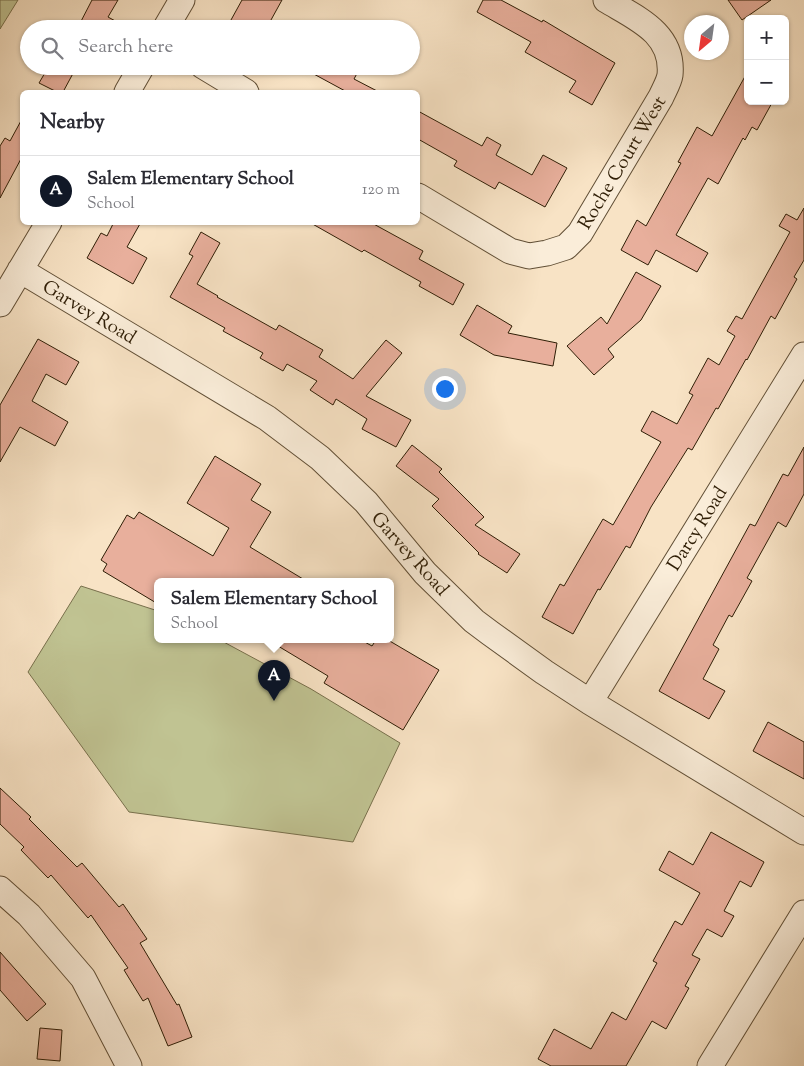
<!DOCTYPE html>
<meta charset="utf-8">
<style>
:root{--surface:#fff;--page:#f7f7f7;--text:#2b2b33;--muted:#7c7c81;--line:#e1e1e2;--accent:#111827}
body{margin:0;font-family:"Sorts Mill Goudy",serif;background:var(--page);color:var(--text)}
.controls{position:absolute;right:15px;top:15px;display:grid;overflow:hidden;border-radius:8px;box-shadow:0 1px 4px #0004}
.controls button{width:45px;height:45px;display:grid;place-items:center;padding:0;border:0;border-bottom:1px solid var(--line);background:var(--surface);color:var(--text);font:25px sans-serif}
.compass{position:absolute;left:684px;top:15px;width:45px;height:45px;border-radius:50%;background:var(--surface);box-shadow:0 1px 4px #0004;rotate:209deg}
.you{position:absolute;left:444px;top:388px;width:18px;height:18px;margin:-12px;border:4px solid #fff;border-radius:50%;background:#1a73e8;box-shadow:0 0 0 8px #1a73e833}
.badge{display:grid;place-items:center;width:32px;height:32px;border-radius:50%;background:var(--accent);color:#fff;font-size:16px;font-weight:700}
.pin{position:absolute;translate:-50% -41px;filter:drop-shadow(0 1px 2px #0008)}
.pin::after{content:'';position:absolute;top:26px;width:18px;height:15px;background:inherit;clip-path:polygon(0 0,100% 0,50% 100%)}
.popup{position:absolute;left:154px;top:578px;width:240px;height:65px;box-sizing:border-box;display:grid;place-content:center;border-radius:8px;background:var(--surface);filter:drop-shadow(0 1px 4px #0005);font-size:16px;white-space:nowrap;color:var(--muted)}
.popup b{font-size:19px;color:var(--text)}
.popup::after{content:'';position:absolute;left:50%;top:100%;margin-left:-10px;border:10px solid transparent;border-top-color:var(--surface)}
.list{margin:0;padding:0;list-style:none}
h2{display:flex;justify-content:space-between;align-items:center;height:65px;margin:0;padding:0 20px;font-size:21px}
h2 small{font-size:16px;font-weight:400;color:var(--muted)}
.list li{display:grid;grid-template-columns:32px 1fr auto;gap:15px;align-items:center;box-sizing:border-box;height:70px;padding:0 20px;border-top:1px solid var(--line)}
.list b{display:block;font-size:19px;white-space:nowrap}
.list p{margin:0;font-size:16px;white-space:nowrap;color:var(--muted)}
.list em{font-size:16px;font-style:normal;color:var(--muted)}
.icon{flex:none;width:28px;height:28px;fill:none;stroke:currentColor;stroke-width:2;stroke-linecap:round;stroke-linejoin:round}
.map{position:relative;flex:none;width:804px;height:1066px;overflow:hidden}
.search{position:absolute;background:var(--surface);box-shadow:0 1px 4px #0004;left:20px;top:20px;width:400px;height:55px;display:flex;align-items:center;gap:12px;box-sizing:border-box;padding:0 18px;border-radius:28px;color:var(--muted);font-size:19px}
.panel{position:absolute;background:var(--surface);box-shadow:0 1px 4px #0004;left:20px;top:90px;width:400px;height:135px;border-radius:8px}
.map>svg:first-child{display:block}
.green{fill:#c0c392;stroke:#78704c}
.building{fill:#e8af9c;stroke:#2f1e06}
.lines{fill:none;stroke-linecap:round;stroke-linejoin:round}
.minor-casing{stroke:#614f36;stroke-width:27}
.minor{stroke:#faedd9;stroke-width:25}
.labels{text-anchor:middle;stroke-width:4;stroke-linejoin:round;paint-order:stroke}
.street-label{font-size:19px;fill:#2f1e06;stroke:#faedd9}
</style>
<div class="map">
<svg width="804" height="1066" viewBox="0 0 804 1066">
<rect width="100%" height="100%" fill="#f8e3c5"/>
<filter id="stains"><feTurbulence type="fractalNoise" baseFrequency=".004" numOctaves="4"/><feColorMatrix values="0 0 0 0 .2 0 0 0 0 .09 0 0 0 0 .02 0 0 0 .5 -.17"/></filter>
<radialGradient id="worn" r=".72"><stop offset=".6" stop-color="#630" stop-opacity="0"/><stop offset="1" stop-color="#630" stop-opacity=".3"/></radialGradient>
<path class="green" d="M 0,0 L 18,0 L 0,29 Z
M 81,586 L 158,611 L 158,640 L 220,640 L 311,689 L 400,743 L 353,842 L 129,812 L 28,672 Z"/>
<path class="building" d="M 92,0 L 118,0 L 108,17 L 130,29 L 77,29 Z
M 242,0 L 282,0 L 266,29 L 226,29 Z
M 483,0 L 501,0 L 542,22 L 543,20 L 615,63 L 592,105 L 569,92 L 576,81 L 525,52 L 531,42 L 477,12 Z
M 728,0 L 771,0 L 742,20 Z
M 49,66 L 77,66 L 63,92 L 57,92 L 39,83 Z
M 299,66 L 361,66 L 354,79 L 379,92 L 347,92 Z
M 748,71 L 748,101 L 773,101 L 757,130 L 752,127 L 745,140 L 743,138 L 718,184 L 708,178 L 676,235 L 708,253 L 697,272 L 656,250 L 648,265 L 621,250 L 637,220 L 646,226 L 681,163 L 678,162 L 697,127 L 712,136 Z
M 418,111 L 482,146 L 487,137 L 501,145 L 496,155 L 532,175 L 543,155 L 567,168 L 545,207 L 499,182 L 495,189 L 454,166 L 457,161 L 418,139 Z
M 22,119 L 22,157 L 0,198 L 0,146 L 5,138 L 10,141 Z
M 804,208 L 804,260 L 794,277 L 797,279 L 775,319 L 771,316 L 747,360 L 746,359 L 718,409 L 716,408 L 692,450 L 688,448 L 651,507 L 630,548 L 626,546 L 600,590 L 598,589 L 573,634 L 542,617 L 560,584 L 564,586 L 603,519 L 613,525 L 661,442 L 641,431 L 652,411 L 677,424 L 693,395 L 689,393 L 708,358 L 719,365 L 735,336 L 727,331 L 736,316 L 742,319 L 790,232 L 779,226 L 786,214 L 797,220 Z
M 114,222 L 141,222 L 127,247 L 147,258 L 133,284 L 87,258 L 101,233 L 107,236 Z
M 309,222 L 370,222 L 423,251 L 419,259 L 464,284 L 453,305 L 419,286 L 421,282 L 364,250 L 362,252 Z
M 201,232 L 220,243 L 197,284 L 218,296 L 217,297 L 276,330 L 279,325 L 323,350 L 319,357 L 353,379 L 386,340 L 402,353 L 366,396 L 411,420 L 396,447 L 362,429 L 367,419 L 336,399 L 333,405 L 310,390 L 317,381 L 287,364 L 283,371 L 260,358 L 263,353 L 223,331 L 225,328 L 170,297 L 193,256 L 189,254 Z
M 636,272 L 661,286 L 641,320 L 608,349 L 614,357 L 594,375 L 567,346 L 601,317 L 607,324 Z
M 477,305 L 512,326 L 508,333 L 557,343 L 553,366 L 494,355 L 460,335 Z
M 38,339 L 79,362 L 66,385 L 46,374 L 32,401 L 68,422 L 55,446 L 20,427 L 0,462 L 0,405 Z
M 412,445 L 442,469 L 439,472 L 484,517 L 475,525 L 520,554 L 507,573 L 478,554 L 479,553 L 432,506 L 439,499 L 396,466 Z
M 804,447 L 804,494 L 786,527 L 778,522 L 747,578 L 752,581 L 732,617 L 729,615 L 713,645 L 719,649 L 703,679 L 725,691 L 709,719 L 659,691 L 750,524 L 755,526 L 783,474 L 788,476 Z
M 215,456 L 261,484 L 251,500 L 271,512 L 250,547 L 308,582 L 158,582 L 158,604 L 103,571 L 107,564 L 101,560 L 127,515 L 134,519 L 139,512 L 213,556 L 229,528 L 187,503 Z
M 268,640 L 361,640 L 372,646 L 376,640 L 388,640 L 439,670 L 403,730 L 324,683 L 328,676 Z
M 768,722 L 804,742 L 804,779 L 753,751 Z
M 0,788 L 31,817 L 29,819 L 77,867 L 82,863 L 119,907 L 123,904 L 147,939 L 140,943 L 177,1005 L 179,1004 L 192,1037 L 168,1046 L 148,998 L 143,1001 L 124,970 L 128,968 L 91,915 L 88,918 L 51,875 L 48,878 L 21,850 L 24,847 L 0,824 Z
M 711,832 L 764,862 L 751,887 L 740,881 L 724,911 L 734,916 L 722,937 L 707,929 L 692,955 L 700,959 L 685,986 L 689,988 L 666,1029 L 652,1021 L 626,1066 L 551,1066 L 538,1059 L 554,1029 L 591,1049 L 612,1012 L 626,1020 L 657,963 L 653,961 L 675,921 L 682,925 L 700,893 L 659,870 L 669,851 L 693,865 Z
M 0,952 L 46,1004 L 27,1021 L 0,990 Z
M 40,1028 L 62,1030 L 60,1061 L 37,1059 Z"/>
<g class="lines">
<g class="minor-casing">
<path id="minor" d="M 165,29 L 182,0
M 203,66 L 246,92
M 127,92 L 142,66
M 418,196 L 510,251 L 529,256 L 547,253 L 566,247 L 580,233 L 661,97 C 664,90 669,82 670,75 C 674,33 636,18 606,0
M 20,270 L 267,418 L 320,458 L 366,502 L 425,573 L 474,621 L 490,633 L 544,672 L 590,702 L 804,832
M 0,304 L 49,222
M 590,702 L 804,355
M 0,889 L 29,915 L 83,978 L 129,1066
M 710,1066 L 804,913"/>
</g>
<use href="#minor" class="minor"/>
</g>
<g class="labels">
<g class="street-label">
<text transform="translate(621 162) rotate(-59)" y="7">Roche Court West</text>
<text transform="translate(90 311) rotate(31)" y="7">Garvey Road</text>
<text transform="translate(696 528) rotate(-58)" y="7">Darcy Road</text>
<text transform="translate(411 553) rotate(48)" y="7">Garvey Road</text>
</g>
</g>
<rect width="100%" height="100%" filter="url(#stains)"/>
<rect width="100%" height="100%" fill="url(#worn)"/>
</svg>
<div class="controls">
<button>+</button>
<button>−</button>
</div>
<svg class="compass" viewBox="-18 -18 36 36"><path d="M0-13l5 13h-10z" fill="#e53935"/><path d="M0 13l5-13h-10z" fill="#7c7c81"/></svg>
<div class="you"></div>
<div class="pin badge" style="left:274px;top:701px">A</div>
<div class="popup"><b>Salem Elementary School</b>School</div>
<div class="search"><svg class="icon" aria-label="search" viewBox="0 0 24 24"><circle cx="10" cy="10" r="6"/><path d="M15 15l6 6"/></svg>Search here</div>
<section class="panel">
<h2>Nearby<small></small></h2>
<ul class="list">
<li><span class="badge">A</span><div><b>Salem Elementary School</b><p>School</p></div><em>120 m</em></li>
</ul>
</section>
</div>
